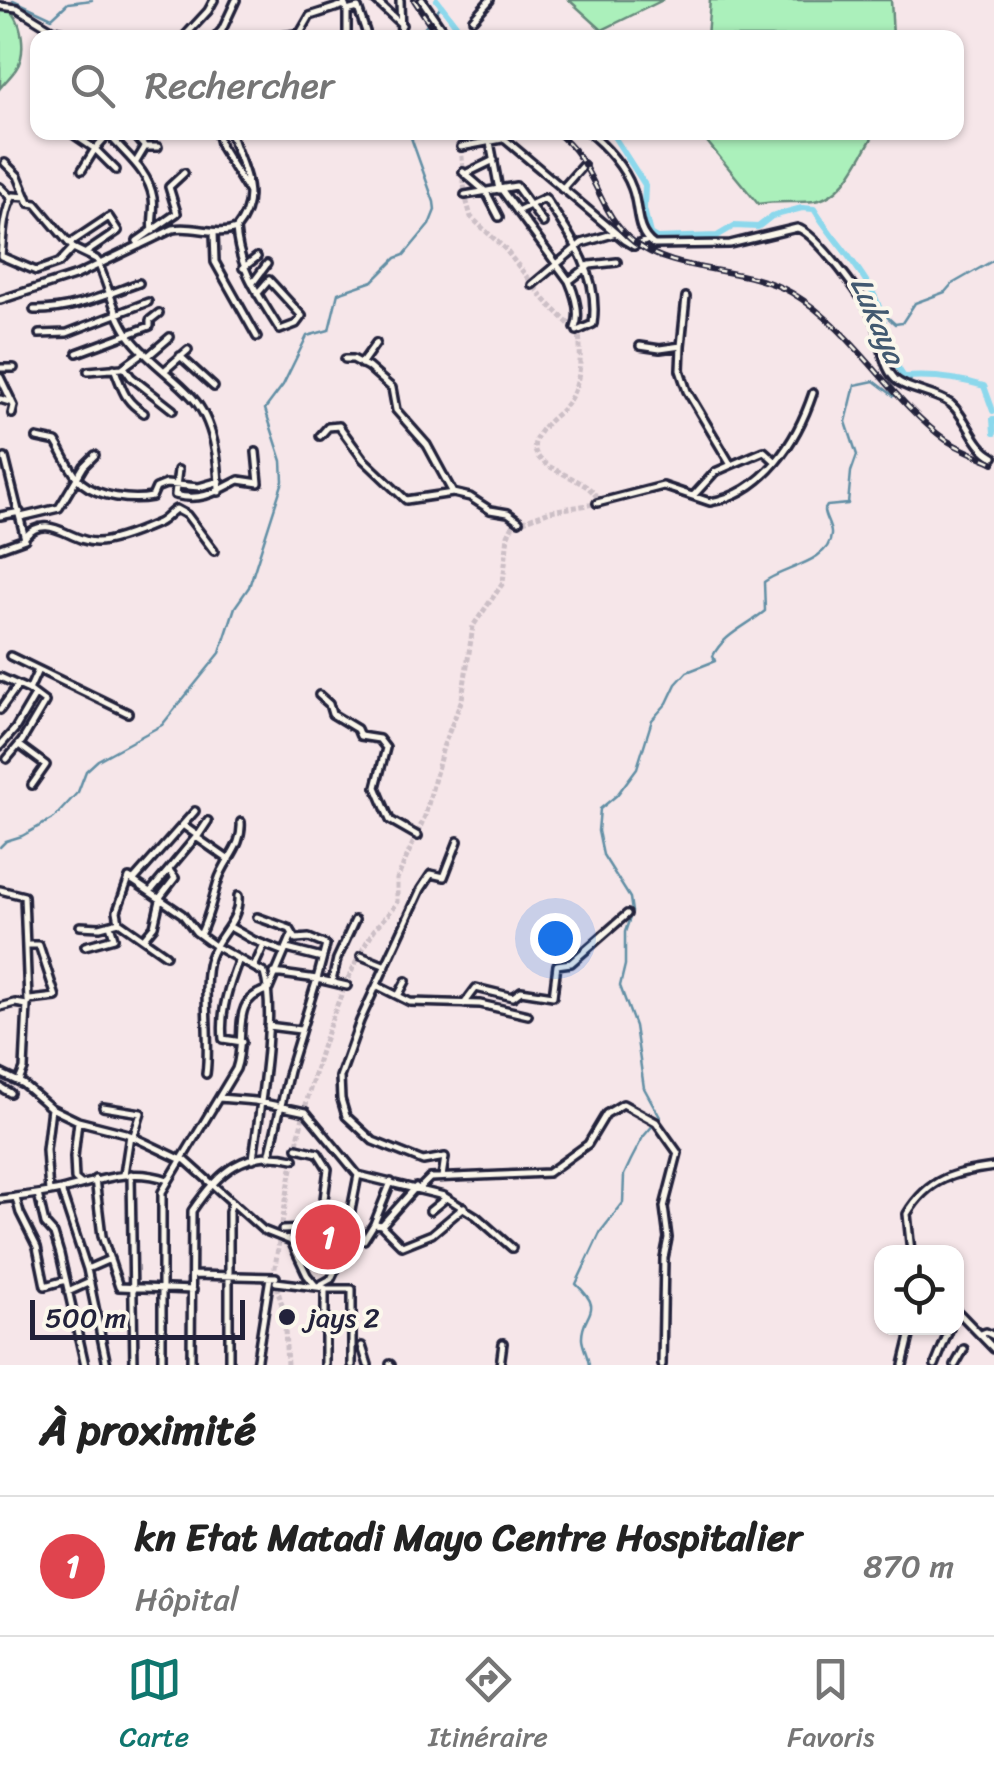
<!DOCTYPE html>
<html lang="fr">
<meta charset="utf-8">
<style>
:root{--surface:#fff;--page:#f6f6f6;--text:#222;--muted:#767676;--line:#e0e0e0;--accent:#0f766e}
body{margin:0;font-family:Sriracha,sans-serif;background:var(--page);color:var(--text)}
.controls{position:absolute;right:30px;bottom:30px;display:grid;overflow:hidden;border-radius:20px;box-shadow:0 2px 8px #0004}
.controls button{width:90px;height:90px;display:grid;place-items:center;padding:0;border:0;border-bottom:2px solid var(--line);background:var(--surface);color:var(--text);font:50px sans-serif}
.scale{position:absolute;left:30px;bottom:25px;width:215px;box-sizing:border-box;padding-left:10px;border:5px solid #22223b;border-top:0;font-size:28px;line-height:35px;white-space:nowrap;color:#22223b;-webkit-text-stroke:8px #fbf7ec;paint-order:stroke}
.you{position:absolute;left:555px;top:938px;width:35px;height:35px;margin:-25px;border:8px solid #fff;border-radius:50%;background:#1a73e8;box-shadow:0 0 0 15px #1a73e833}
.badge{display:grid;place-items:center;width:65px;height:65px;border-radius:50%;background:var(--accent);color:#fff;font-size:32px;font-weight:700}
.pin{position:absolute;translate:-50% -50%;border:5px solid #fff;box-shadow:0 2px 10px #0006}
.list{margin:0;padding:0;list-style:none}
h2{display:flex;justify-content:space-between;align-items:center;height:130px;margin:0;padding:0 40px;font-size:42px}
h2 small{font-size:32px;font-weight:400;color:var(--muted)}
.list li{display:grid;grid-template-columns:65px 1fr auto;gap:30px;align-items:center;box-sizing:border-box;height:140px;padding:0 40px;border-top:2px solid var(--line)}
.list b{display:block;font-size:38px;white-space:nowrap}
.list p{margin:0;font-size:32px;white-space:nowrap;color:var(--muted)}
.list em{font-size:32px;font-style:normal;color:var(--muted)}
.icon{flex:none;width:55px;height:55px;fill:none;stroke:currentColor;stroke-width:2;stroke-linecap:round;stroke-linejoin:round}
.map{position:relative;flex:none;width:994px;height:1365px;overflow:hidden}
.search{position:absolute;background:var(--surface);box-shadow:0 2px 8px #0004;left:30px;right:30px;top:30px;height:110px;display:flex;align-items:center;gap:25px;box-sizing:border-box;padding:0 35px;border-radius:20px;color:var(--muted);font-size:38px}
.sheet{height:270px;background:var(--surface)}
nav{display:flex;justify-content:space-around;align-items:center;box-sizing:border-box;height:140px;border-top:2px solid var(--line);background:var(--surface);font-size:28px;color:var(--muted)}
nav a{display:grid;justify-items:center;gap:5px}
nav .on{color:var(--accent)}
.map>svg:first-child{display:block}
.green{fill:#abf0bb;stroke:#66897b;stroke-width:2.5}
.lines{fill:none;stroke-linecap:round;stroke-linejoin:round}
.stream{stroke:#628fa5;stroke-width:2.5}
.river{stroke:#8cd8ec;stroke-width:6}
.minor-tunnel{stroke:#ccbfc6;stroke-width:5;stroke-dasharray:5 2.5;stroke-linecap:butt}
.minor-casing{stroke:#22223b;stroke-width:12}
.minor{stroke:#fbf7ec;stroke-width:5}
.rail-casing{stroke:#22223b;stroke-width:6}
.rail{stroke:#fbf7ec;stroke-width:2.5;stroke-dasharray:8;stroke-linecap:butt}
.poi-dot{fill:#22223b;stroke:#fbf7ec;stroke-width:4}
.labels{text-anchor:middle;stroke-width:8;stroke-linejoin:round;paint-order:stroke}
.poi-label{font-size:28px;fill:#22223b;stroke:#fbf7ec;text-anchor:start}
.water-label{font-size:30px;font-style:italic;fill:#425970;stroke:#fbf7ec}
</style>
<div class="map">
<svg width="994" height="1365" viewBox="0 0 994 1365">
<rect width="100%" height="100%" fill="#f6e6e9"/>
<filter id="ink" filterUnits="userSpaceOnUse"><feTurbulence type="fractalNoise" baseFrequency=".01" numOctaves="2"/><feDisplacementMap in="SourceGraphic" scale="20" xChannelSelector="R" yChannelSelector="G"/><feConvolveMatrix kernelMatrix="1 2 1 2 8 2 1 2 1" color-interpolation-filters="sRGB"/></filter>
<g filter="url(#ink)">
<path class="green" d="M 569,0 L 663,0 L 602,30 Z
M 710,0 L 891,0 L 893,37 L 707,37 Z
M 0,8 L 7,8 C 23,18 27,53 16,69 C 12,75 5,82 0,88 Z
M 700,133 L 875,133 C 860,157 845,197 814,201 C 795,203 777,201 758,204 Z"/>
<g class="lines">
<path class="stream" d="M 13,0 L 52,18 L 68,3 L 92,0
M 416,38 L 440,7
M 883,313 L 895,324 L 902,323 L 915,303 L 945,292 L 952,284 L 994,260
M 910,384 L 911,376
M 0,847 L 6,841 L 22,836 L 54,818 L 78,792 L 86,771 L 98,760 L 162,725 L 220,653 L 235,607 L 249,587 L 283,481 L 282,461 L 265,409 L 283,385 L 307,336 L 329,330 L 338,293 L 373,281 L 396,258 L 404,255 L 429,225 L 435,210 L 434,202 L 409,132
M 589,1365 C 588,1356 583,1348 582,1339 C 581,1312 607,1313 576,1284 L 601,1231 L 623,1203 L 624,1175 L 631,1160 L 643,1137 L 660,1117 L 644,1088 L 635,1026 L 620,986 L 625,965 L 625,932 L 632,912 L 630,898 L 603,855 L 598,831 L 600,809 L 617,795 L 637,768 L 652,720 L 667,703 L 676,684 L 687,672 L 715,661 L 713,656 C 723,635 745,627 765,611 L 764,582 C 781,568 830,562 831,535 C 832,528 825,519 824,511 L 827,506 L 848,504 L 851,472 L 857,455 L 846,422 L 855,385 L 874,381 L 894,396 L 897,394"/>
<path class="river" d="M 437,0 L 466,38
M 611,132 L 645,185 L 644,209 L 650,234 L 657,238 L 717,236 L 734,226 L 758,227 L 772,216 L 802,208 L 814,209 C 832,239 858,263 874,295 C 888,322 886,353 904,377 C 932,375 958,378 984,386 L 993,411
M 993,419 L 994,433"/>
<path class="minor-tunnel" d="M 287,1365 L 284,1312 L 276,1284 L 275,1267 C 292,1158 315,1028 372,933 C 379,922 390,913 397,903 L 397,879 L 425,816 L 443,747 L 462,699 L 473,626 L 503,583 L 508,535 L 513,525 L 550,511 L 595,504 L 598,500 C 587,469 492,469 557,414 C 581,395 582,362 579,334 L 545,300 L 505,249 L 471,217 L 465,195 L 460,132"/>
<g class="minor-casing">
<path id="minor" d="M 343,0 L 347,11 L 347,38
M 375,0 L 402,25
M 400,0 L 401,38
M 422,0 L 448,38
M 0,6 L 17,8 L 53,30 L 93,38
M 347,11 L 358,8 L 368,38
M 473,19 L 490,0
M 299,35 L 310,16 L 344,5
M 183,38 L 208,11 L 214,0
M 215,38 L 222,30 L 236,0
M 268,38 L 296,34 L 301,38
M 70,132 L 95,149 L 108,134
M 107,132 C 124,154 148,169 153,198 C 155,209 151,220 153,231
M 132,132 L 145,147
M 217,132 L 221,147 L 248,191
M 496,132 L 624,240 L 634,246 L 646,241
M 588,132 C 605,145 625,168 632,188 C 640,208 634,231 654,245 L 730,244 L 797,228 C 816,232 866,301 875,321 C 883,341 880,363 895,379 C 906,390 937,393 951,404 C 969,420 973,446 994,457
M 490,142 L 499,190
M 461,147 L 502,139
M 136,162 L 145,147 L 158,147
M 5,163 L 18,176 L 29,203 L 36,204 L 73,248 L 96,259 L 100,264
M 82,170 L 95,149 L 116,170
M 463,172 L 486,192 L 499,217
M 465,174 L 494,160
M 0,187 L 11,198
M 501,189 L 569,281 C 575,295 581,314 575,328
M 562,189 L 583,165
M 465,195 L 516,186 L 543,223
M 27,197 L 13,196 C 3,213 3,236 1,256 L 36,271 L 59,263 L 73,248
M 517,211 L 545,198 C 571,236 600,275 593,324 L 577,331
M 236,229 C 239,269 259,296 280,330 L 296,324 L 302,316 L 269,280 L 257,294
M 214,232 L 215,262 L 257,337
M 70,243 L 109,217 L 118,231 L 87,252
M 140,245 L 137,241 L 177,213 L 169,187 L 184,173
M 99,265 C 109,289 115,316 130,337 C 147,360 173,376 192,397 C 214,421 219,462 219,492
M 243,268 L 257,257
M 569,281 L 590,265 L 617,262
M 252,284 L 267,264
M 532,285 L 582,243 L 616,233
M 0,300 L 77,275 L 173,229 C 195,225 216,237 236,229 C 263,196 241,167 230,132
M 34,310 C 71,311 105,295 139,283
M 39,334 L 67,333 L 148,302
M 640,346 L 660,349 L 681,346 L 680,370 L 687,391 L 731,465 L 764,451 L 775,461
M 681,346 L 686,297
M 77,353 L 150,326 L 150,320 L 159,313
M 148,356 L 170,337
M 180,356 L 214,387
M 345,359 L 353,359 L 368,367 L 392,388 L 396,410 L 427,445 L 453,493
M 361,364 L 376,343
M 124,367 L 131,377 L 173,410
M 0,368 L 14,368
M 114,368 C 123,389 123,400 144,413
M 88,371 L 122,368 L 144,352
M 164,371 L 188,350
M 0,377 L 14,406 L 12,414
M 0,399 L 10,402
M 320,436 L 328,427 L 339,426 L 363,459 L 406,500 L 453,493 L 470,497 L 490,510 L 508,513 L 519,521
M 37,438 L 56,442 C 64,455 71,473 82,483 C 99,497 132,501 152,497 L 156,488 L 166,484 L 199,487 L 220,481
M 178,470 L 175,495 C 201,502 216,492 239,480 L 259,483 L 256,452
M 693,496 L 715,472 L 731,465
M 597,503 L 663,486 L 710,502 C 764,493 797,441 813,393
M 0,516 L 20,512
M 21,517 L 59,508 L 84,466 L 95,455
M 25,537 C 48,511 71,543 97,542 C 112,542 144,529 158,523 C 165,520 169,513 176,509 L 187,515 L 214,551
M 0,548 L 25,539 L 5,458
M 10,656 L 128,713
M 0,677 L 29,690 L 45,702 L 22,741 L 7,759
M 29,690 L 38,670
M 319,695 L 329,704 L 332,714 L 357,729 L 360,736 L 379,739 L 386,748 L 376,787 L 390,820 L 418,836
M 0,710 L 18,685
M 19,745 L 46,765 L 32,785
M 0,746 L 15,729 L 35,695
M 184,826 L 198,836 L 208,821
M 133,881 L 195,811
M 0,890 L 24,896 L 28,1001
M 150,892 L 196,837 L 229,860
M 257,917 L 290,929 L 296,939 L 309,938 L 326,945 L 317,979 L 274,973
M 80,926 L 100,927 L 119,922
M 230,927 L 253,940 L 284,952
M 200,935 C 209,917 212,900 218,881 C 224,860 243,847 241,822
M 144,938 L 154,926 L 161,896 L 175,878 L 169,870
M 85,946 L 114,938 L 110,925
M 287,949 L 322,958
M 166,955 L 119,922 L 117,911 L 129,878 L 182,914 L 196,932 L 215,946 L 264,973 C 277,1017 259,1111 253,1159
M 361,956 L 386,966
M 239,959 C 229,985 220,1011 223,1039 L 242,1042
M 255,965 L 264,945
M 332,981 L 337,959 L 355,920
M 378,986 L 410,1002 L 480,1004 L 528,1015
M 269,989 L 292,935
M 398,996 L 406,981
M 464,1004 L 476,988 L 513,997 L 521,991 L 553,996 L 557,965 L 571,963 L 627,914
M 0,1007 L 15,1003 L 27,1005 L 30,1000 L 56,997 L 39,945 L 27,945
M 268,1026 L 300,1030
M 0,1073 L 23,1084 L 51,1108 L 78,1121 L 125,1133 L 182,1160
M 206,1074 C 211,1041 201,984 210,958 C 218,934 240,922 238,896
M 19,1081 L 24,1069 L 27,1005
M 0,1087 L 10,1093
M 219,1098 L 255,1101 L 306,1112 L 358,1175 L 444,1196 L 476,1216 L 512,1248
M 103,1107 L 141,1113 L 134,1135
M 78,1121 L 74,1157 L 75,1179 L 81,1184
M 297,1148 L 318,1153 L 328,1169 L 320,1229
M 269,1157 L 289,1071 L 317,979 L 347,986
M 183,1158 L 263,1230 L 291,1241 L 307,1275 L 316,1286
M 124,1174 L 130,1135
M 131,1174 L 134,1365
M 442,1177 L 445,1157 L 423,1161 L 373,1141 L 346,1116 L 341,1099 L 340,1077 L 360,1021 L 421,889 L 431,874 L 444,877 L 458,841
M 95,1179 L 102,1236 L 119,1287 L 193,1290
M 420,1188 L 430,1178 L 548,1173 L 588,1144 L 606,1114 L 623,1104 L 656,1122 L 678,1153 L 664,1207 L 668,1238 L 664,1258 L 662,1365
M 61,1190 L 87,1269 L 107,1365
M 49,1192 L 46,1150 L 51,1108
M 38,1194 L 45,1224 L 54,1234 L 60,1254 L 85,1365
M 16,1198 L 20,1213 L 37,1247 L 45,1286 L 66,1280
M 0,1199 C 22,1196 44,1194 65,1189 C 101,1180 131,1167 168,1180
M 430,1211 L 446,1198
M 374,1224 L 391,1182
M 381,1225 L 402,1246 L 432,1234 L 464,1207
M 282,1230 L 348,1227
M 346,1236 L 364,1240 L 374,1224 L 382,1225 L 416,1187
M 911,1252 L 907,1214 C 928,1178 955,1172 994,1167
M 87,1269 L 110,1259
M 194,1275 L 276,1277
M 276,1282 L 325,1288 L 325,1365
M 318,1286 L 331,1279 L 342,1256 L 358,1175
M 326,1289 L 352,1289 L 352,1365
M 68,1292 L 90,1282
M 956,1315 L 959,1313 L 994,1349
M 981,1334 L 986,1332 L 994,1336
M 362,1346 L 368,1365
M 390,1364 L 391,1365
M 162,1365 L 162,1192 L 236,1069 C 248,1036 227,1001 269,989
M 191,1365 L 192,1211 C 218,1172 245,1147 294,1159
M 229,1365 L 229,1211 L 232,1203
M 256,1365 L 270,1277
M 500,1365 L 503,1343
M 903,1365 L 912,1328
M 935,1365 L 950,1328
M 955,1365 L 964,1349"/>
</g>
<use href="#minor" class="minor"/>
<g class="rail-casing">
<path id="rail" d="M 414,0 L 439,38
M 555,132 C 595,159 597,214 634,242 C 676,275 745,265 792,293 C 853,329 889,399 946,440 C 960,449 979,456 994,463"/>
</g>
<use href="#rail" class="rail"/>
</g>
</g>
<circle class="poi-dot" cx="287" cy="1317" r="10"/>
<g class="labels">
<g class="poi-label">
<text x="307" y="1327">jays 2</text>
</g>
<g class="water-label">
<text transform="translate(878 320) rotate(66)" y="10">Lukaya</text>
</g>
</g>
</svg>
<div class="controls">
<button><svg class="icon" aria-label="locate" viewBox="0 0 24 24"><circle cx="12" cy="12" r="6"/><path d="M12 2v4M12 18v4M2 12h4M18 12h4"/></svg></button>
</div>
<div class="scale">500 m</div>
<div class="you"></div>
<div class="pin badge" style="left:328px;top:1237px;background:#e0444e">1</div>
<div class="search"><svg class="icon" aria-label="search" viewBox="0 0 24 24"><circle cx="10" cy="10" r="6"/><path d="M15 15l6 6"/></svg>Rechercher</div>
</div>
<section class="sheet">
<h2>À proximité<small></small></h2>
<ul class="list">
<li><span class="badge" style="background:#e0444e">1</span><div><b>kn Etat Matadi Mayo Centre Hospitalier</b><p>Hôpital</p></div><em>870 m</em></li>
</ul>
</section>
<nav>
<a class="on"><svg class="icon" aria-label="map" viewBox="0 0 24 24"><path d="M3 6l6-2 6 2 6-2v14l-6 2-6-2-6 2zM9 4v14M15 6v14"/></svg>Carte</a>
<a><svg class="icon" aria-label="directions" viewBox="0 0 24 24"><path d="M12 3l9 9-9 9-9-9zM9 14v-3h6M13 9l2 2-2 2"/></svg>Itinéraire</a>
<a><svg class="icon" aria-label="saved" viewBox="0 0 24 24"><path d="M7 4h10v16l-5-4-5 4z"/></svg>Favoris</a>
</nav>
